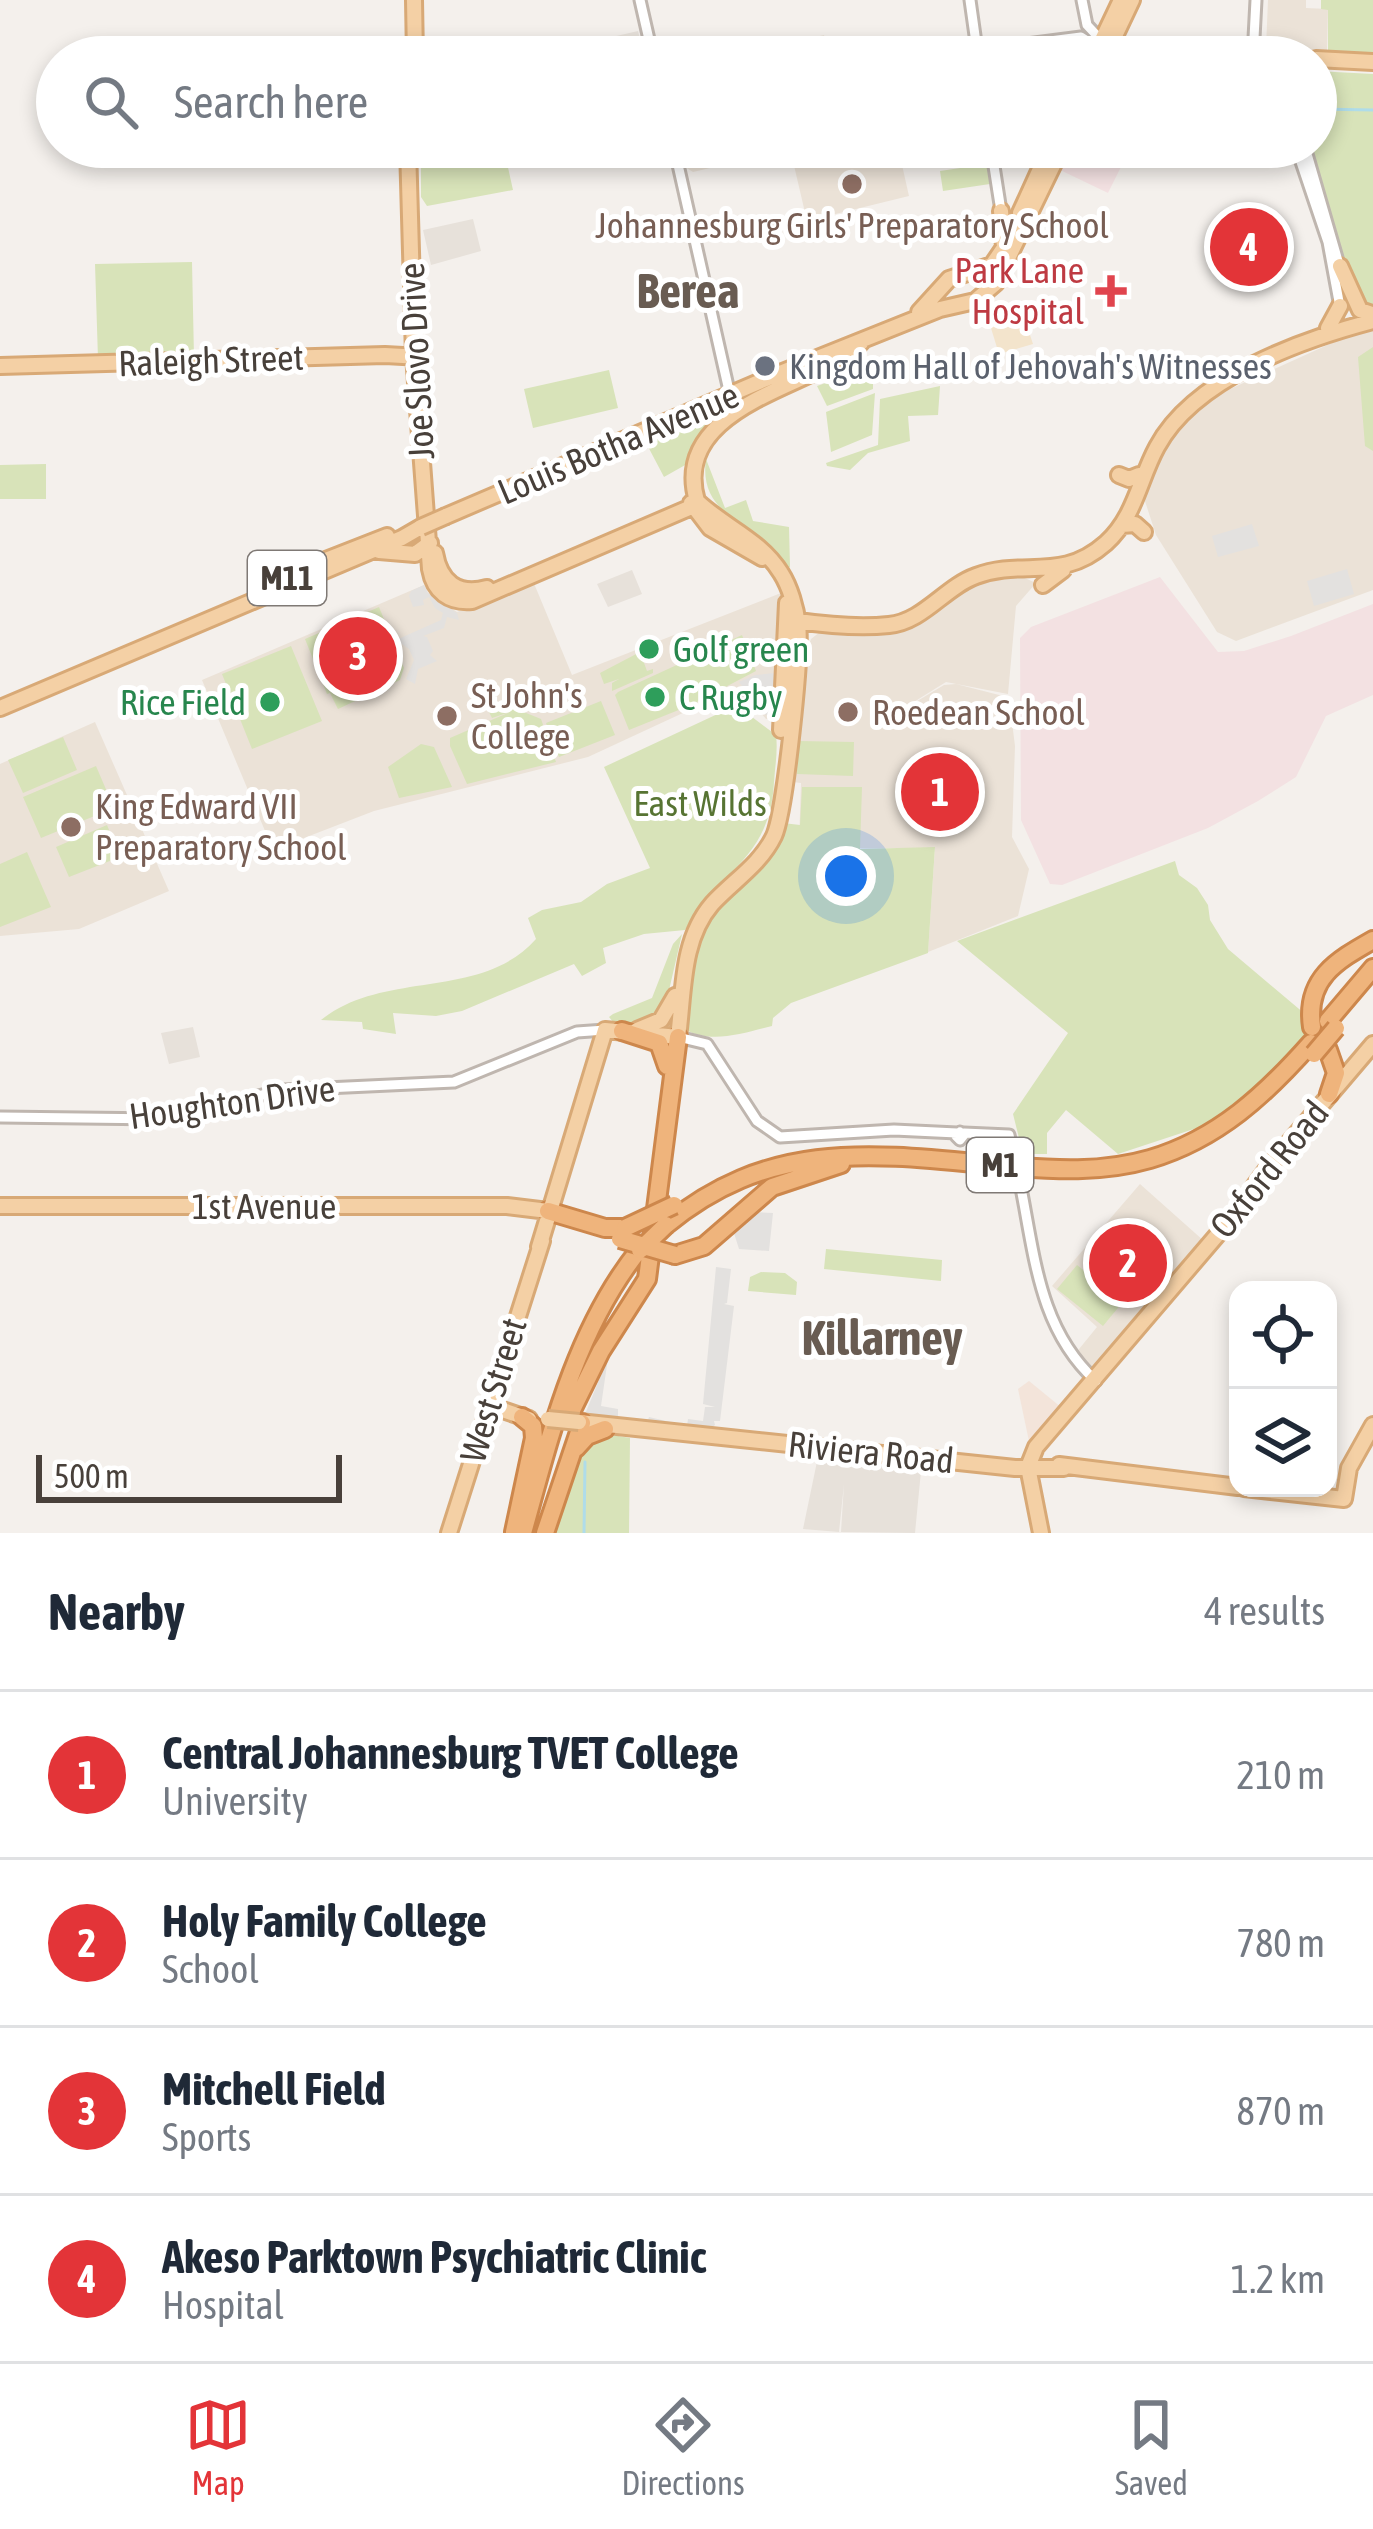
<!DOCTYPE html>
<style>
:root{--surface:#fff;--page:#f2f2f3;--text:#1f2937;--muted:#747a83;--line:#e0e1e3;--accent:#e33438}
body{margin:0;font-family:"Asap Condensed",sans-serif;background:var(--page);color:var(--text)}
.controls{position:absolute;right:36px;bottom:36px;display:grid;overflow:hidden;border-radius:24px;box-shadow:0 6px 18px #0003}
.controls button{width:108px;height:108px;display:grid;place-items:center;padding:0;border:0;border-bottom:3px solid var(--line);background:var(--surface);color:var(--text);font:60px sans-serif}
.scale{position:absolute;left:36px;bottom:30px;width:306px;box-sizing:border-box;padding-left:12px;border:6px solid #48403a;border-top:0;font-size:33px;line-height:42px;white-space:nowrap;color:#48403a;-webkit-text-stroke:9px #fff;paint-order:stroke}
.you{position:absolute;left:846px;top:876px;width:42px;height:42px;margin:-30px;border:9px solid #fff;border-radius:50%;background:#1a73e8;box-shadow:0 0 0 18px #1a73e833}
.badge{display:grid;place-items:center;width:78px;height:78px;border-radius:50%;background:var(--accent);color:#fff;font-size:39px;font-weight:700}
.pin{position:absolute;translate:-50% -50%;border:6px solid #fff;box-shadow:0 3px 12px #0006}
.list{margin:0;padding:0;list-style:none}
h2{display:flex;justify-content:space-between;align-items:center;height:156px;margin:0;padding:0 48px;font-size:51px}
h2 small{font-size:39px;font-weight:400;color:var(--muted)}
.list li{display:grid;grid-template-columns:78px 1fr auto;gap:36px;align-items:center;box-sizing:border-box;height:168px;padding:0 48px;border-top:3px solid var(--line)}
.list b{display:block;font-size:45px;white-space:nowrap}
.list p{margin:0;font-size:39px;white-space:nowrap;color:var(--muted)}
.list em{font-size:39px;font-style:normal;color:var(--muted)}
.icon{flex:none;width:66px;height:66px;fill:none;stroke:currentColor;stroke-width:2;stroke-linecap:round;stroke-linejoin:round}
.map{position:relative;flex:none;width:1373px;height:1533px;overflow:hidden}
.search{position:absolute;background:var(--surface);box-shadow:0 6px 18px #0003;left:36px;right:36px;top:36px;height:132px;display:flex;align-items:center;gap:30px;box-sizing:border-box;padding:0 42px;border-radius:66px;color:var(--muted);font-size:45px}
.sheet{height:828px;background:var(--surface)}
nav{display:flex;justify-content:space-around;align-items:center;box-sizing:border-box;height:168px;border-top:3px solid var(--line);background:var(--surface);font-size:33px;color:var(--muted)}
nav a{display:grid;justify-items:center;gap:6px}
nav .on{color:var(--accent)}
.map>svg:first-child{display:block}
.residential{fill:#e7e1da}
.commercial{fill:#f3e4da}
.education{fill:#ebe2d7}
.medical{fill:#f3e1e2}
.green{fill:#d8e3b9}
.sand{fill:#f3e4cc}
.parking{fill:#e3e1df}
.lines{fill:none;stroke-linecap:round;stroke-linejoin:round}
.stream{stroke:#afdce9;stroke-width:3}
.minor-casing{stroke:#bfb6af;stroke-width:15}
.major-casing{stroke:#d8a976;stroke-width:20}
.highway-casing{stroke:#cd874c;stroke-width:22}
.minor{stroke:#fff;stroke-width:9}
.major{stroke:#f4d0a5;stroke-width:14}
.highway{stroke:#efb47c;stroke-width:16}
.minor-bridge-casing{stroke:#bfb6af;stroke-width:15;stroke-linecap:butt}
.major-bridge-casing{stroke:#d8a976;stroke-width:20;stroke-linecap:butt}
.highway-bridge-casing{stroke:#cd874c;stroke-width:22;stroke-linecap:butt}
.minor-bridge{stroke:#fff;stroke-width:9}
.major-bridge{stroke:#f4d0a5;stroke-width:14}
.highway-bridge{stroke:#efb47c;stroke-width:16}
.education-dot{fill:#8d6e63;stroke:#fff;stroke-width:4.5}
.health-dot{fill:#e0444e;stroke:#fff;stroke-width:4.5}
.worship-dot{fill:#6b7280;stroke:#fff;stroke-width:4.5}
.leisure-dot{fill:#2e9e5b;stroke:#fff;stroke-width:4.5}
.labels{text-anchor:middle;stroke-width:10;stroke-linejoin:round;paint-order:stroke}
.shield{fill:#fff;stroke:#7f7975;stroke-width:3}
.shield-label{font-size:33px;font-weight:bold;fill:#48403a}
.education-label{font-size:36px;fill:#785e54;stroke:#fff;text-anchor:start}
.health-label{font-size:36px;fill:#be3a42;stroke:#fff;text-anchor:end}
.street-label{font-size:36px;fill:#48403a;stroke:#fff}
.worship-label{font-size:36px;fill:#5b616d;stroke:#fff;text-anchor:start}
.leisure-label{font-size:36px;fill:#27864d;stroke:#fff;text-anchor:start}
.park-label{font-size:36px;fill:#577433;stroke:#fff}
.district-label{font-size:48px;font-weight:bold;fill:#695c52;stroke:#fff}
</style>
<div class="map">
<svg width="1373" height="1533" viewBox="0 0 1373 1533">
<rect width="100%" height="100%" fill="#f4f0ec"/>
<path class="residential" d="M 638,31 L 641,43 L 618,48 L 619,57 L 548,57 L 547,52 Z
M 473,219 L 481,251 L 431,265 L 423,230 Z
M 632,570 L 642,594 L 608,607 L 597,584 Z
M 193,1027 L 200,1057 L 169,1064 L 161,1033 Z
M 819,1452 L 922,1461 L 915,1533 L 841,1532 L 844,1484 L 839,1532 L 803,1529 Z"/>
<path class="commercial" d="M 1029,1381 L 1062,1408 L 1030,1446 L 1018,1389 Z"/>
<path class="education" d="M 1268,0 L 1306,0 L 1306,8 L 1328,9 L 1327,51 L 1266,48 Z
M 824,35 L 830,57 L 729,57 Z
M 681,147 L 801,147 L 693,172 L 685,167 Z
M 837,147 L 903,147 L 907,163 L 902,165 L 909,196 L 807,221 L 792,157 Z
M 1373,328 L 1373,590 L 1236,641 L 1217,632 L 1156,535 L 1143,495 L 1165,450 L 1193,411 L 1217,395 L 1356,332 Z
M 1018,575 L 1036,583 L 1016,606 L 1008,694 L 946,682 L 872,728 L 944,685 L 956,684 L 1007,697 L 1010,706 L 1015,746 L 1012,837 L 1029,869 L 1018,916 L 928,952 L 935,848 L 803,848 L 799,843 L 801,783 L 793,782 L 795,739 L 798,737 L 797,708 L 805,657 L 811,639 L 820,632 L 872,630 L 983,577 Z
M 533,581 L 572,675 L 781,593 L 777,718 L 766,719 L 748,698 L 726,693 L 588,757 L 374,811 L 273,850 L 202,680 L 424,585 L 428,593 L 457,612 Z
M 95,722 L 169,891 L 79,929 L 0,936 L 0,764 Z
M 1140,1184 L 1204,1241 L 1093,1370 L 1075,1354 L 1097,1327 L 1052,1286 Z"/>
<path class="medical" d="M 1069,147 L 1131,147 L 1108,193 L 1058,169 Z
M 1256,223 L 1271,272 L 1243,280 L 1230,232 Z
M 1160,577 L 1218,652 L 1244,651 L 1291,636 L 1373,604 L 1373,695 L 1326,716 L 1296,777 L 1258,801 L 1208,828 L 1062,885 L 1050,884 L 1021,820 L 1020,638 L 1031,627 Z"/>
<path class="green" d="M 1321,0 L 1373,0 L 1373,53 L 1328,51 L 1328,10 L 1321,9 Z
M 1316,71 L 1373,74 L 1373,308 L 1366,307 L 1344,266 L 1311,147 L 1316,147 Z
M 421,147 L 461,147 L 465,160 L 505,154 L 513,190 L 427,206 L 421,197 Z
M 987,164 L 990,184 L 943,191 L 940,171 Z
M 192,262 L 194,357 L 98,359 L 95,264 Z
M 1373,347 L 1373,451 L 1365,446 L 1358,357 Z
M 873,366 L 873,389 L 827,406 L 817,386 Z
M 609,370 L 618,408 L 533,428 L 524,389 Z
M 940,386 L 938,415 L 908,416 L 910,441 L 868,453 L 850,470 L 827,466 L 826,463 L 878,445 L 880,399 Z
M 875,393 L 872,435 L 831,452 L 826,412 Z
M 727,403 L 729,409 L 696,442 L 687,464 L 664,477 L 644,439 Z
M 706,459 L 725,508 L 746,500 L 753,521 L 789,527 L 790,567 L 782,567 C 773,557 765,547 755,538 C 728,514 700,501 706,459 Z
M 46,464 L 46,499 L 0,499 L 0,465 Z
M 379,607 L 404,668 L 400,680 L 338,709 L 330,693 L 327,694 L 305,639 Z
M 742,635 L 756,671 L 691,705 L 629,730 L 615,695 L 618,692 Z
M 291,646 L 322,721 L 252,749 L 222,674 Z
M 640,652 L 647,671 L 653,669 L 653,673 L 612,691 L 612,683 L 619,679 L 604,684 L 600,673 Z
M 601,701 L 615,735 L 559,757 L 546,723 Z
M 509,706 L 541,719 L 556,762 L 467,784 L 450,746 L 450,738 L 510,712 L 492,718 L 488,710 Z
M 724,711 L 748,714 L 776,735 C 778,751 775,767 774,782 C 770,861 719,869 685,930 L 644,934 L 603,948 L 606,963 L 582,976 L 574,964 L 462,1011 L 436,1016 L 393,1013 L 396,1034 L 363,1029 L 362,1022 L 321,1020 C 384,969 481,1001 536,939 L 528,918 L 542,910 L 581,902 L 607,884 L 650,868 L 604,767 Z
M 63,737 L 77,770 L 23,793 L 8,760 Z
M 798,741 L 854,742 L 853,776 L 797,774 Z
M 421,744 L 434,747 L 452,787 L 399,798 L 388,767 Z
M 96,766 L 114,808 L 41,838 L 23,797 Z
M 802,787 L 862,787 L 860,849 L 935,847 L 928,953 L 791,1003 L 773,1018 L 772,1026 C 742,1033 713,1044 686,1030 L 693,948 L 712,911 L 783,823 L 800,825 Z
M 107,825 L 120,857 L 69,877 L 56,847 Z
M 27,852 L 51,907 L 0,927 L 0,864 Z
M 1175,861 L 1179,875 L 1197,888 L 1208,905 L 1210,920 L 1228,949 L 1305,1014 L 1308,1034 L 1273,1074 L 1209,1124 L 1118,1154 L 1066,1110 L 1047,1133 L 1047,1154 L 1023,1154 L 1013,1114 L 1068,1033 L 957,941 Z
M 682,934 L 664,1012 L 634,1026 L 614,1023 L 609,1017 L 613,1014 L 652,998 L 673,944 Z
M 826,1249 L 942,1260 L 941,1281 L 824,1269 Z
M 1103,1255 L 1126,1275 L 1111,1293 L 1122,1303 L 1103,1326 L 1057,1289 L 1077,1265 L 1087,1273 Z
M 761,1272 L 785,1273 L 797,1282 L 796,1295 L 748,1291 L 750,1277 Z
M 601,1433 L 630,1438 L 629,1533 L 549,1533 L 576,1453 Z"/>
<path class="sand" d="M 1023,314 L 1033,344 L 999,354 L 990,325 Z"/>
<path class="parking" d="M 1252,524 L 1259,546 L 1218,557 L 1212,536 Z
M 1347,569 L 1354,594 L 1314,606 L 1307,581 Z
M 424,585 L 428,593 L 457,613 L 459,620 L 447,617 L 444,628 L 423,636 L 427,637 L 433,651 L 430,655 L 437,661 L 418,669 L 415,684 L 406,679 L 414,660 L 409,649 L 396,640 L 441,620 L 443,613 L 435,608 L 429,597 L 423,600 L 424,605 L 413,607 L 409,596 L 411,591 Z
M 776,673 L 774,713 L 773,716 L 763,714 L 739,682 L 755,675 Z
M 755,1212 L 773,1213 L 769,1251 L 739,1249 L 733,1230 Z
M 716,1267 L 731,1269 L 727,1303 L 724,1304 L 734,1306 L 720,1421 L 714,1421 L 715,1425 L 709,1430 L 583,1419 L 608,1358 L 601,1406 L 618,1409 L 618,1420 L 647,1423 L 649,1417 L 687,1426 L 688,1419 L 703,1421 L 705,1407 L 715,1407 L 703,1404 Z"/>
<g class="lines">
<path class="stream" d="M 1316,109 L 1373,110
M 584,1533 L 585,1462"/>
<g class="minor-casing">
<path id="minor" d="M 640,0 L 653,57
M 970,0 L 978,57
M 1082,0 L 1087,25 L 1102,41
M 978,50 L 1081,37 L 1098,48
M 1253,57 L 1256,0
M 674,147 L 730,395
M 991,147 L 1001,211
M 1296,147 L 1328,242 L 1340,307
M 1305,147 L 1340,268
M 678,1037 L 707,1044 L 757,1121 L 780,1137 L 894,1130 L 957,1133
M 0,1117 L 162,1119 L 283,1090 L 454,1082 L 577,1032 L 605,1030
M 960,1132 L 964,1135 L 960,1140 L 956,1136 Z
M 964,1133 L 1009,1135 L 1014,1157
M 1021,1188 C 1035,1259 1040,1330 1096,1381"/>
</g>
<g class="major-casing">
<path id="major" d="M 414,0 L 415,57
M 1102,41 L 1120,48 L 1291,57
M 1094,57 L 1121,0
M 1105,57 L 1132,0
M 1316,59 L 1373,62
M 408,147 L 414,356 L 430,569 C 434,592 449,603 472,601 L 696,505
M 1001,211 L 1004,247
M 1020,213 L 1050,147
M 1340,266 L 1360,310 L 1372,314
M 919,312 L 949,279 L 992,265 L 1003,249
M 1328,328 L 1340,306
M 0,366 L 385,355 L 421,357
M 1119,475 L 1129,479 L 1139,475
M 691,503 L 710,528 L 762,558
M 446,516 L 780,373 L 940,309 L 975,301 L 996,283 L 1062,147
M 1122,525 L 1135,524 L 1144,532
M 379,551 L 415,554 L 430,543
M 435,553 C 440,582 458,596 487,588
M 318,563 L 387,536
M 1043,585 L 1063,570
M 798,621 C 826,625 860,628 889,625 C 923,622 945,587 976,576 C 1024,558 1061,583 1106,543 C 1135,517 1139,480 1157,447 C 1194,378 1301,340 1373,321
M 0,708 L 402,538 L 421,527
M 781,730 L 787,603
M 637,1030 L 661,1020 L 675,996
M 0,1206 L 507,1206 L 548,1211
M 539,1247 L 605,1030 L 678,1037 C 684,992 681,940 712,904 C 733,881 760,865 774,836 C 785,812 802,653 798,625 C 796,608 790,587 781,573 C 761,540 724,527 697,501 C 674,423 769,395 821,369 C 835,362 848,352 861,343
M 488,1405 L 529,1419
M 579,1422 L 1015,1468 L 1064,1468
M 1059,1465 L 1238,1487
M 1244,1488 L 1344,1499 L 1349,1468 L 1373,1425
M 449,1533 L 542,1241
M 1041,1533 L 1028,1467 L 1036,1447 L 1224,1227 L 1270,1165 L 1373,1044"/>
</g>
<g class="highway-casing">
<path id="highway" d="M 1328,1021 L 1373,968
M 1312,1027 C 1305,979 1336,961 1373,940
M 622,1031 L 659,1043 L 667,1066
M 1328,1050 L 1336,1073 L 1329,1094
M 548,1211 L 605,1228 L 625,1228
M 666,1225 C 773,1137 877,1154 1005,1166 C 1054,1170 1102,1173 1150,1159 C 1218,1139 1266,1094 1311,1043
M 675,1255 L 704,1246 L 772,1187 L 841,1164
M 571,1412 L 601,1351 L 647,1279 L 678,1037
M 576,1448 L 587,1436 L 605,1429
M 514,1532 L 534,1438 L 533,1426 L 522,1417
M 523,1533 C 550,1436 575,1330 639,1250
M 545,1533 L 582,1423"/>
</g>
<use href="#minor" class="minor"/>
<use href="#major" class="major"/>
<use href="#highway" class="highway"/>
<g class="minor-bridge-casing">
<path id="minor-bridge" d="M 1014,1157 L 1021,1188"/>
</g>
<g class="major-bridge-casing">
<path id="major-bridge" d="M 421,527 L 446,516
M 548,1419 L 579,1422"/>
</g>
<g class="highway-bridge-casing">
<path id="highway-bridge" d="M 1314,1054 L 1336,1028
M 625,1228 L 674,1205
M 620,1239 L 675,1255
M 640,1250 L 666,1225"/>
</g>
<use href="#minor-bridge" class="minor-bridge"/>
<use href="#major-bridge" class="major-bridge"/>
<use href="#highway-bridge" class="highway-bridge"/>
</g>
<g class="education-dot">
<circle cx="852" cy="184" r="12"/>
<circle cx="848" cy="712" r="12"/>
<circle cx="447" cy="716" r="12"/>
<circle cx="71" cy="827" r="12"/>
</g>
<path class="health-dot" d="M1105 273h12v12h12v12h-12v12h-12v-12h-12v-12h12z"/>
<circle class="worship-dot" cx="765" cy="366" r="12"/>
<g class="leisure-dot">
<circle cx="649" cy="649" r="12"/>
<circle cx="655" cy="697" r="12"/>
<circle cx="270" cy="702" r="12"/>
</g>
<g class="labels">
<g class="shield">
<rect x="248" y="551" width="78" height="54" rx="9"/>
<rect x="967" y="1138" width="66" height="54" rx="9"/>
</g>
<g class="shield-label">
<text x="287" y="590">M11</text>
<text x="1000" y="1177">M1</text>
</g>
<g class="education-label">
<text x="852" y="238" text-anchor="middle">Johannesburg Girls' Preparatory School</text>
<text x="471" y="708">St John's<tspan x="471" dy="41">College</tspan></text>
<text x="872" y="725">Roedean School</text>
<text x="95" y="819">King Edward VII<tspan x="95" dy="41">Preparatory School</tspan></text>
</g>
<g class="health-label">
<text x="1084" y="283">Park Lane<tspan x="1084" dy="41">Hospital</tspan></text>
</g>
<g class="street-label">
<text transform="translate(211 360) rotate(-2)" y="13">Raleigh Street</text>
<text transform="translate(416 361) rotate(-93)" y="13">Joe Slovo Drive</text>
<text transform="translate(618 443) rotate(-23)" y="13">Louis Botha Avenue</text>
<text transform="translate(232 1102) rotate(-8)" y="13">Houghton Drive</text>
<text transform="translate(1269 1169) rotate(-51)" y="13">Oxford Road</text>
<text x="264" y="1219">1st Avenue</text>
<text transform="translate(493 1390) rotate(-73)" y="13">West Street</text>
<text transform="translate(871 1452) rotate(6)" y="13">Riviera Road</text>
</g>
<g class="worship-label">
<text x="789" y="379">Kingdom Hall of Jehovah's Witnesses</text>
</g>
<g class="leisure-label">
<text x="673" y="662">Golf green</text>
<text x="679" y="710">C Rugby</text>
<text x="246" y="715" text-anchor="end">Rice Field</text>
</g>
<g class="park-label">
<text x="700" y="816">East Wilds</text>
</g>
<g class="district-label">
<text x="688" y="308">Berea</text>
<text x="882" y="1355">Killarney</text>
</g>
</g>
</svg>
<div class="controls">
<button><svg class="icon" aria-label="locate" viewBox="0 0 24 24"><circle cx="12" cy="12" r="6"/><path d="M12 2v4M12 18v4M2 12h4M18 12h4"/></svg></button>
<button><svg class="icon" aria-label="layers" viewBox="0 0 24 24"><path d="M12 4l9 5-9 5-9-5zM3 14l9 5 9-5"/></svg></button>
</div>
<div class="scale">500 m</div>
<div class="you"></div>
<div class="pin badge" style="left:940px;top:792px">1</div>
<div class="pin badge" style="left:1128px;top:1263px">2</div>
<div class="pin badge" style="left:358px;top:656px">3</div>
<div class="pin badge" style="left:1249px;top:247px">4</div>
<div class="search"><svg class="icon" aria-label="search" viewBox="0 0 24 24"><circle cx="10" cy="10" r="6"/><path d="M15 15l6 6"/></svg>Search here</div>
</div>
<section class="sheet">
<h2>Nearby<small>4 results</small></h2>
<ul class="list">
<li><span class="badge">1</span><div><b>Central Johannesburg TVET College</b><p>University</p></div><em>210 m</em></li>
<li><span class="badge">2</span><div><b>Holy Family College</b><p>School</p></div><em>780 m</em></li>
<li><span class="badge">3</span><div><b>Mitchell Field</b><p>Sports</p></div><em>870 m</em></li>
<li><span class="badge">4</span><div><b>Akeso Parktown Psychiatric Clinic</b><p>Hospital</p></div><em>1.2 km</em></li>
</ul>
</section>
<nav>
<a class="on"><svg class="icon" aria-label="map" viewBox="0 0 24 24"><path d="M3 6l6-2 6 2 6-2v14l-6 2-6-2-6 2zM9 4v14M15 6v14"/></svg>Map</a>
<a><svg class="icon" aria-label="directions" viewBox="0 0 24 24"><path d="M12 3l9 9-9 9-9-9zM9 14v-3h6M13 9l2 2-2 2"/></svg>Directions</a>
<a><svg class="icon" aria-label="saved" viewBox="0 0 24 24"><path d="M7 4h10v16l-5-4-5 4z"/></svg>Saved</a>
</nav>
